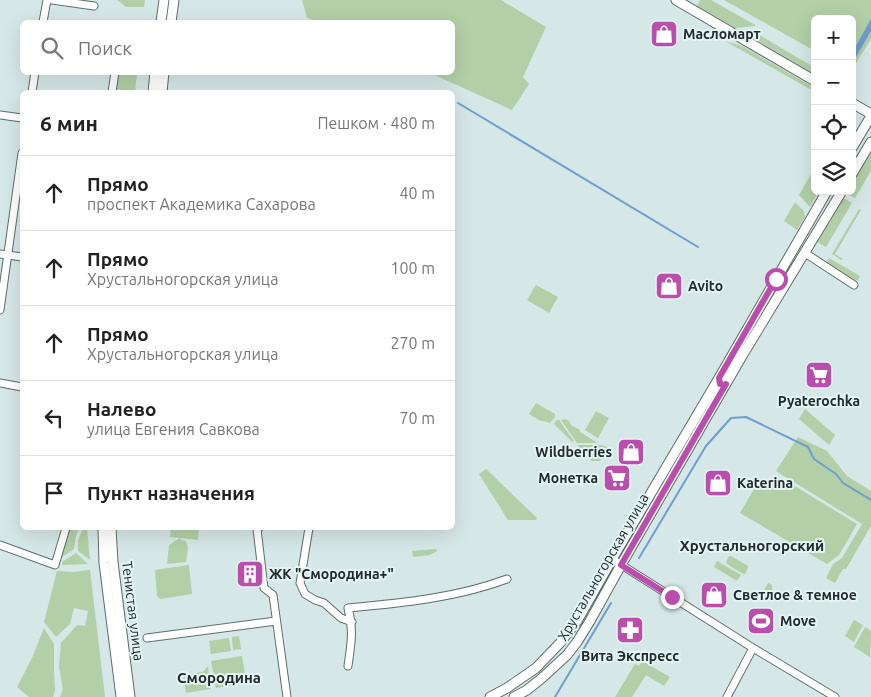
<!DOCTYPE html>
<html lang="ru">
<meta charset="utf-8">
<style>
:root{--surface:#fff;--page:#f6f6f6;--text:#222;--muted:#767676;--line:#e0e0e0}
body{margin:0;font-family:Ubuntu,sans-serif;background:var(--page);color:var(--text)}
.controls{position:absolute;right:15px;top:15px;display:grid;overflow:hidden;border-radius:8px;box-shadow:0 5px 20px #0002}
.controls button{width:45px;height:45px;display:grid;place-items:center;padding:0;border:0;border-bottom:1px solid var(--line);background:var(--surface);color:var(--text);font:25px sans-serif}
.stop{position:absolute;width:15px;height:15px;margin:-11px;border:4px solid #bb4dac;border-radius:50%;background:#fff}
.stop.end{background:#bb4dac;border-color:#fff;box-shadow:0 1px 5px #0008}
.list{margin:0;padding:0;list-style:none}
h2{display:flex;justify-content:space-between;align-items:center;height:65px;margin:0;padding:0 20px;font-size:21px}
h2 small{font-size:16px;font-weight:400;color:var(--muted)}
.list li{display:grid;grid-template-columns:32px 1fr auto;gap:15px;align-items:center;box-sizing:border-box;height:75px;padding:0 20px;border-top:1px solid var(--line)}
.list b{display:block;font-size:19px;white-space:nowrap}
.list p{margin:0;font-size:16px;white-space:nowrap;color:var(--muted)}
.list em{font-size:16px;font-style:normal;color:var(--muted)}
.icon{flex:none;width:28px;height:28px;fill:none;stroke:currentColor;stroke-width:2;stroke-linecap:round;stroke-linejoin:round}
.map{position:relative;flex:none;width:871px;height:697px;overflow:hidden}
.search{position:absolute;background:var(--surface);box-shadow:0 5px 20px #0002;left:20px;top:20px;width:435px;height:55px;display:flex;align-items:center;gap:12px;box-sizing:border-box;padding:0 18px;border-radius:8px;color:var(--muted);font-size:19px}
.panel{position:absolute;background:var(--surface);box-shadow:0 5px 20px #0002;left:20px;top:90px;width:435px;height:440px;border-radius:8px}
.map>svg:first-child{display:block}
.green{fill:#b2cfa7}
.water{fill:#6d9ecf}
.lines{fill:none;stroke-linecap:round;stroke-linejoin:round}
.stream{stroke:#6d9ecf;stroke-width:2}
.street-casing{stroke:#5d6d6c;stroke-width:9}
.secondary-casing{stroke:#5d6d6c;stroke-width:11}
.street{stroke:#fff;stroke-width:7}
.secondary{stroke:#fff;stroke-width:9}
.route{stroke:#bb4dac;stroke-width:6}
.labels{text-anchor:middle;stroke-width:4;stroke-linejoin:round;paint-order:stroke}
.poi-label{font-size:14px;font-weight:bold;fill:#232a29;stroke:#e2f4f4;text-anchor:start}
.street-label{font-size:14px;fill:#232a29;stroke:#e2f4f4}
.neighbourhood-label{font-size:15px;font-weight:bold;fill:#232a29;stroke:#e2f4f4}
</style>
<div class="map">
<svg width="871" height="697" viewBox="0 0 871 697">
<rect width="100%" height="100%" fill="#d5e7e6"/>
<path class="green" d="M 117,0 L 145,0 L 144,7 L 126,7 Z
M 302,0 L 501,0 L 546,27 L 523,77 L 529,84 L 512,110 L 430,73 L 452,72 L 452,22 L 318,22 L 307,18 Z
M 700,0 L 711,0 L 755,25 L 755,26 L 735,28 L 697,6 Z
M 724,0 L 871,0 L 871,39 L 852,70 L 852,19 L 815,19 L 815,51 Z
M 751,30 L 815,68 L 815,75 L 743,32 Z
M 725,41 L 742,46 L 815,88 L 815,92 Z
M 118,73 L 137,73 L 135,92 L 115,89 Z
M 871,153 L 871,171 L 855,198 L 849,195 L 847,191 L 852,191 L 852,182 Z
M 815,167 L 815,191 L 819,191 L 810,207 L 799,195 Z
M 843,199 L 846,199 L 852,203 L 826,247 L 817,242 Z
M 795,202 L 804,211 L 805,217 L 797,230 L 784,221 Z
M 859,209 L 861,210 L 835,254 L 843,259 L 841,260 L 832,254 Z
M 829,258 L 860,276 L 858,280 L 854,281 L 825,264 Z
M 536,285 L 558,297 L 549,313 L 527,300 Z
M 536,403 L 555,414 L 555,417 L 550,423 L 539,420 L 529,414 Z
M 805,409 L 835,435 L 829,445 L 799,419 Z
M 596,411 L 609,418 L 598,438 L 585,430 Z
M 565,419 L 569,421 L 571,425 L 580,430 L 580,432 L 596,442 L 596,443 L 577,443 L 561,420 Z
M 557,420 L 559,420 L 574,441 L 572,442 L 554,424 Z
M 798,437 L 827,451 L 847,476 L 871,491 L 871,526 L 846,569 L 843,569 L 835,583 L 826,578 L 833,564 L 842,558 L 862,524 L 776,471 Z
M 579,445 L 601,445 L 608,447 L 606,457 L 599,461 L 592,461 L 578,447 Z
M 486,469 L 537,518 L 536,520 L 508,520 L 479,474 Z
M 764,483 L 772,487 L 789,487 L 793,485 L 857,524 L 839,555 L 827,564 L 740,513 L 757,484 L 762,487 Z
M 70,528 L 79,528 L 76,536 L 74,549 L 61,558 Z
M 83,528 L 87,528 L 90,560 L 78,551 L 78,541 Z
M 171,528 L 199,528 L 198,540 L 180,538 L 181,540 L 186,541 L 188,548 L 186,562 L 167,564 L 169,545 L 180,538 L 170,537 Z
M 436,549 L 437,551 L 430,555 L 413,557 L 412,551 Z
M 76,553 L 88,564 L 62,565 L 62,562 Z
M 729,556 L 731,556 L 748,566 L 748,568 L 745,574 L 743,574 L 727,564 L 726,562 Z
M 717,561 L 741,575 L 737,581 L 714,567 Z
M 189,565 L 192,594 L 160,599 L 157,596 L 155,570 Z
M 90,570 L 105,697 L 60,697 L 63,689 L 59,667 L 61,643 L 77,625 L 85,626 L 88,611 L 74,608 L 70,624 L 56,637 L 44,622 L 57,571 L 73,572 Z
M 768,583 L 772,585 L 773,594 L 768,600 L 761,596 Z
M 854,620 L 863,625 L 854,642 L 845,636 Z
M 865,627 L 871,631 L 870,657 L 854,647 Z
M 44,628 L 54,644 L 54,670 L 55,690 L 53,697 L 29,697 L 17,687 L 32,658 Z
M 239,636 L 241,649 L 233,650 L 232,637 Z
M 229,638 L 231,651 L 211,654 L 209,641 Z
M 242,656 L 246,680 L 244,683 L 216,688 L 211,661 Z
M 642,661 L 670,677 L 664,686 L 646,675 L 632,697 L 615,697 L 635,664 L 639,666 Z
M 208,666 L 211,689 L 186,693 L 183,675 L 203,672 Z"/>
<path class="water" d="M 871,19 L 871,31 L 852,64 L 852,53 Z"/>
<g class="lines">
<path class="stream" d="M 458,103 L 698,247
M 639,558 L 706,446 L 731,418 L 746,417 L 808,447 L 814,459 L 836,474 L 843,483 L 871,500
M 555,697 L 611,603"/>
<g class="street-casing">
<path id="street" d="M 52,0 L 94,6
M 43,22 L 47,0
M 32,92 L 35,72
M 112,92 L 115,72
M 0,115 L 22,118
M 805,253 L 854,285
M 0,254 L 22,257
M 0,310 L 22,153
M 0,383 L 22,387
M 259,528 L 257,529 L 264,588 L 273,595 L 287,697
M 309,528 L 300,583 L 305,594 L 315,600 L 324,603 L 341,618 L 352,622
M 0,545 L 55,565 L 66,528
M 612,559 L 753,648 L 835,697
M 147,638 L 276,621
M 348,666 C 351,644 354,630 348,608 C 402,603 456,598 507,579
M 727,697 L 753,648"/>
</g>
<g class="secondary-casing">
<path id="secondary" d="M 676,0 L 815,81
M 161,22 L 164,0
M 171,22 L 174,0
M 153,92 L 155,72
M 162,92 L 164,72
M 852,103 L 871,114
M 852,148 L 871,116
M 852,174 L 871,142
M 103,528 L 104,563 L 121,697
M 111,528 L 113,562 L 130,697
M 490,697 L 507,688 L 536,668 L 560,643 L 577,621 L 612,559 L 719,378 L 827,191
M 514,697 L 527,690 L 542,678 L 567,655 L 577,642 L 590,621 L 621,565 L 742,356 L 842,191"/>
</g>
<use href="#street" class="street"/>
<use href="#secondary" class="secondary"/>
</g>
<g class="lines">
<path class="route" d="M 672,597 L 621,565 L 726,384 L 724,385 L 720,384 L 719,378 L 776,279"/>
</g>
<defs>
<g id="shop-square" transform="scale(1.4375)"><rect x="-9" y="-9" width="18" height="18" rx="4" fill="#bb4dac" stroke="#e2f4f4"/><path d="M-5-2.5h2.3a2.7 3.5 0 0 1 5.4 0H5L5.5 6h-11ZM-1.5-2.5h3a1.5 2.3 0 0 0-3 0Z" fill="#fff"/></g>
<g id="supermarket-square" transform="scale(1.4375)"><rect x="-9" y="-9" width="18" height="18" rx="4" fill="#bb4dac" stroke="#e2f4f4"/><path d="M-6-5.5h2.5l.6 2H6L4.5 2H-2.5L-4.4-4H-6ZM-1.5 3.2a1.3 1.3 0 1 0 .1 0ZM3 3.2a1.3 1.3 0 1 0 .1 0Z" fill="#fff"/></g>
<g id="building-square" transform="scale(1.4375)"><rect x="-9" y="-9" width="18" height="18" rx="4" fill="#bb4dac" stroke="#e2f4f4"/><path d="M-4-6H4V6H1V3H-1V6H-4ZM-2.5-4.3h1.7v1.8h-1.7ZM.8-4.3h1.7v1.8H.8ZM-2.5-1h1.7V.8h-1.7ZM.8-1h1.7V.8H.8Z" fill="#fff"/></g>
<g id="stadium-square" transform="scale(1.4375)"><rect x="-9" y="-9" width="18" height="18" rx="4" fill="#bb4dac" stroke="#e2f4f4"/><path d="M0-5a6.5 5 0 1 0 0 10a6.5 5 0 1 0 0-10ZM-3.5-1.8h7v3.6h-7Z" fill="#fff"/></g>
<g id="pharmacy-square" transform="scale(1.4375)"><rect x="-9" y="-9" width="18" height="18" rx="4" fill="#bb4dac" stroke="#e2f4f4"/><path d="M-2-6h4v4h4v4h-4v4h-4v-4h-4v-4h4Z" fill="#fff"/></g>
</defs>
<g fill-rule="evenodd">
<use href="#shop-square" x="664" y="34"/>
<use href="#shop-square" x="669" y="286"/>
<use href="#supermarket-square" x="819" y="375"/>
<use href="#shop-square" x="631" y="452"/>
<use href="#supermarket-square" x="617" y="478"/>
<use href="#shop-square" x="718" y="483"/>
<use href="#building-square" x="250" y="574"/>
<use href="#shop-square" x="714" y="595"/>
<use href="#stadium-square" x="761" y="621"/>
<use href="#pharmacy-square" x="630" y="630"/>
</g>
<g class="labels">
<g class="poi-label">
<text x="683" y="39">Масломарт</text>
<text x="688" y="291">Avito</text>
<text x="819" y="406" text-anchor="middle">Pyaterochka</text>
<text x="612" y="457" text-anchor="end">Wildberries</text>
<text x="598" y="483" text-anchor="end">Монетка</text>
<text x="737" y="488">Katerina</text>
<text x="269" y="579">ЖК "Смородина+"</text>
<text x="733" y="600">Светлое &amp; темное</text>
<text x="780" y="626">Move</text>
<text x="630" y="661" text-anchor="middle">Вита Экспресс</text>
</g>
<g class="street-label">
<text transform="translate(603 567) rotate(-60)" y="5">Хрустальногорская улица</text>
<text transform="translate(133 611) rotate(83)" y="5">Тенистая улица</text>
</g>
<g class="neighbourhood-label">
<text x="752" y="551">Хрустальногорский</text>
<text x="219" y="683">Смородина</text>
</g>
</g>
</svg>
<div class="controls">
<button>+</button>
<button>−</button>
<button><svg class="icon" aria-label="locate" viewBox="0 0 24 24"><circle cx="12" cy="12" r="6"/><path d="M12 2v4M12 18v4M2 12h4M18 12h4"/></svg></button>
<button><svg class="icon" aria-label="layers" viewBox="0 0 24 24"><path d="M12 4l9 5-9 5-9-5zM3 14l9 5 9-5"/></svg></button>
</div>
<div class="stop" style="left:776px;top:279px"></div>
<div class="stop end" style="left:672px;top:597px"></div>
<div class="search"><svg class="icon" aria-label="search" viewBox="0 0 24 24"><circle cx="10" cy="10" r="6"/><path d="M15 15l6 6"/></svg>Поиск</div>
<section class="panel">
<h2>6 мин<small>Пешком · 480 m</small></h2>
<ul class="list">
<li><svg class="icon" aria-label="ahead" viewBox="0 0 24 24"><path d="M12 20V5M6 11l6-6 6 6"/></svg><div><b>Прямо</b><p>проспект Академика Сахарова</p></div><em>40 m</em></li>
<li><svg class="icon" aria-label="ahead" viewBox="0 0 24 24"><path d="M12 20V5M6 11l6-6 6 6"/></svg><div><b>Прямо</b><p>Хрустальногорская улица</p></div><em>100 m</em></li>
<li><svg class="icon" aria-label="ahead" viewBox="0 0 24 24"><path d="M12 20V5M6 11l6-6 6 6"/></svg><div><b>Прямо</b><p>Хрустальногорская улица</p></div><em>270 m</em></li>
<li><svg class="icon" aria-label="left" viewBox="0 0 24 24"><path d="M17 20v-9H6M10 6l-5 5 5 5"/></svg><div><b>Налево</b><p>улица Евгения Савкова</p></div><em>70 m</em></li>
<li><svg class="icon" aria-label="arrive" viewBox="0 0 24 24"><path d="M6 21V4h12l-3 4 3 4H6"/></svg><div><b>Пункт назначения</b></div></li>
</ul>
</section>
</div>
